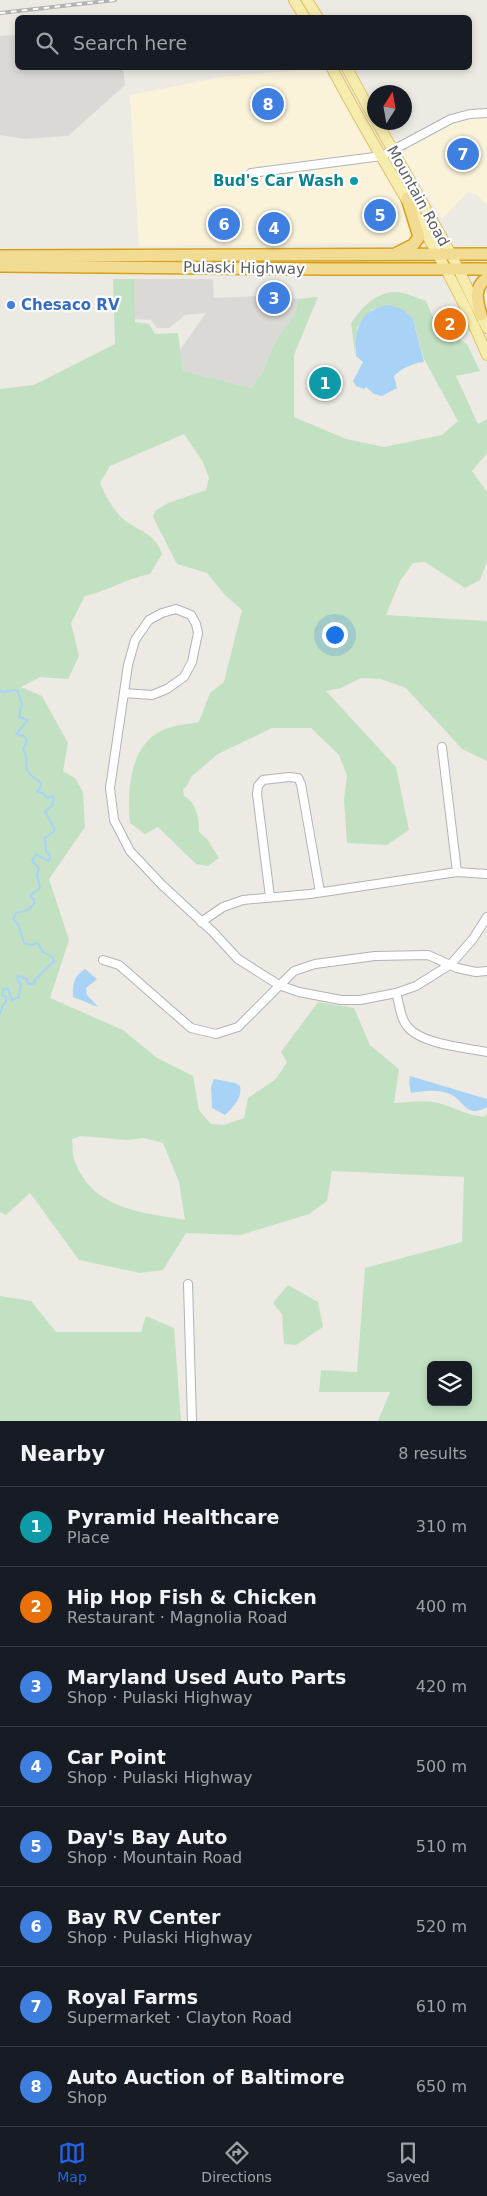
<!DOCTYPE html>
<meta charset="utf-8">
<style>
:root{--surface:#171b24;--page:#242831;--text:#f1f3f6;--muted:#9ea1a6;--line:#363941;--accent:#2563eb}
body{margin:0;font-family:"DejaVu Sans",sans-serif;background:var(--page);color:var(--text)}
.controls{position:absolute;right:15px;bottom:15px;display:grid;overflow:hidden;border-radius:8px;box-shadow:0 2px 8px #0003}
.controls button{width:45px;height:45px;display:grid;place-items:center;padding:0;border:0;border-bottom:1px solid var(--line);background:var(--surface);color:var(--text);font:25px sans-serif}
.compass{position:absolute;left:367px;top:85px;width:45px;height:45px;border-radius:50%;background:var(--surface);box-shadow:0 2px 8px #0003;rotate:11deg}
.you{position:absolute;left:334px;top:634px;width:18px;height:18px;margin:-12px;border:4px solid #fff;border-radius:50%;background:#1a73e8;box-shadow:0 0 0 8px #1a73e833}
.badge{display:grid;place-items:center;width:32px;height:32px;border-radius:50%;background:var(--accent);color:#fff;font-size:16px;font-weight:700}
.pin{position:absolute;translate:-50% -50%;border:2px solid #fff;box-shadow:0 1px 5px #0006}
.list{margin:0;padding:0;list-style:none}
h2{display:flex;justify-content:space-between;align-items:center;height:65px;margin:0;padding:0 20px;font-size:21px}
h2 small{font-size:16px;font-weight:400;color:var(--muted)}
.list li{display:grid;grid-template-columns:32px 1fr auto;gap:15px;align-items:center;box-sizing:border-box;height:80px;padding:0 20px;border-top:1px solid var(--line)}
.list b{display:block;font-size:19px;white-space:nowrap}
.list p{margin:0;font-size:16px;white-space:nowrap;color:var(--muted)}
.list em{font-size:16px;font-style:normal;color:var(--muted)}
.icon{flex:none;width:28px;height:28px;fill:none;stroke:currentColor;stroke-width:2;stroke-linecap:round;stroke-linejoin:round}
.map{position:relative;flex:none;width:487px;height:1421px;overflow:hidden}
.search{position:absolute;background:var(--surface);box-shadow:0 2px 8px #0003;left:15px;right:15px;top:15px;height:55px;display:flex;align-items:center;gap:12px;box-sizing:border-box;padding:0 18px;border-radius:8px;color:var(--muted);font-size:19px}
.sheet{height:705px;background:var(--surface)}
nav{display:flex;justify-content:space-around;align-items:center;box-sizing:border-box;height:70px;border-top:1px solid var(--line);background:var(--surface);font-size:14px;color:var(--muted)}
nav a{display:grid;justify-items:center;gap:2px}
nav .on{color:var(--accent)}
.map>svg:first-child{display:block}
.commercial{fill:#faf3da}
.industrial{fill:#dbd9d5}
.green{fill:#c2e1c2;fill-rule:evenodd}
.water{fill:#a9d3f6}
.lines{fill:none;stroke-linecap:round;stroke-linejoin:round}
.stream{stroke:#a9d3f6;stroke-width:2}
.minor-casing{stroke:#b0b3b7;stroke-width:10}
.major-casing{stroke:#e2c266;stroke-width:12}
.highway-casing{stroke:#d8a017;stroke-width:14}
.minor{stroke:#fff;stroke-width:8}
.major{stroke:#f6ecae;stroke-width:10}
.highway{stroke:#f2dc94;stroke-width:11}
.rail-casing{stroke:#b1b2b2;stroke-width:4}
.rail{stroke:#fff;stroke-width:2;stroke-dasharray:5.5;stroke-linecap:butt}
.culture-dot{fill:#0f9aa8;stroke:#fff;stroke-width:2}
.shop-dot{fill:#3f7fe0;stroke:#fff;stroke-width:2}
.labels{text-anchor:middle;stroke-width:4.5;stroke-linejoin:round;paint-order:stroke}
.culture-label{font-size:15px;font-weight:bold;fill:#0d838f;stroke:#fff;text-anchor:end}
.street-label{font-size:15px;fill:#5b5e62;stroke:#fff}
.shop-label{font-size:15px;font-weight:bold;fill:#366cbe;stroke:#fff;text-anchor:start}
</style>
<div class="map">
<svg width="487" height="1421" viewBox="0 0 487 1421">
<rect width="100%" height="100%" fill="#eceae3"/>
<path class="commercial" d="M 324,68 L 414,226 L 413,240 L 405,243 L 139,246 L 130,95 L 221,77 Z
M 475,115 L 487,117 L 487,205 L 477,195 L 468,192 L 442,219 L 404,157 L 405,152 L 413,143 L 455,120 Z"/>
<path class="industrial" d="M 17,35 L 18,68 L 123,68 L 125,85 L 68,136 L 24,139 L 0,135 L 0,36 Z
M 134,279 L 213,279 L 214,298 L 261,296 L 271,312 L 288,298 L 298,299 L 295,314 L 276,340 L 262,373 L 251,388 L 183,371 L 180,350 L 206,313 L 185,315 L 169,328 L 157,328 L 151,320 L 134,319 Z"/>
<path class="green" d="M 113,279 L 134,279 L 135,322 L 149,324 L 155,334 L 178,333 L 183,371 L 251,388 L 262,373 L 276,340 L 295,314 L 298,299 L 318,297 L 294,355 L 294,417 L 346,439 L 384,447 L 442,435 L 458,421 L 424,359 L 413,319 L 389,305 L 371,310 L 357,327 L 355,353 L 351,323 C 362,308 374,293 395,292 C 405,292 417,298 426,301 L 437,327 L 467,344 L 480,371 L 456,376 L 478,424 L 487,419 L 487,453 L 472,471 L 487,492 L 487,562 L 480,580 L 465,588 L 425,562 L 413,563 L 400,581 L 386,615 L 487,621 L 487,761 L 462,749 L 406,688 L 381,679 L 361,678 L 341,688 L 326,691 L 396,767 L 409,830 L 387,845 L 347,843 L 344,800 L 347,775 L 339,755 L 311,728 L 272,728 L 218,754 L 192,776 L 186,787 L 183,789 L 184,796 C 197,803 199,819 199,832 L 207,839 L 219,858 L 208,866 L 196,864 L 158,827 L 145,834 L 130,823 C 127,790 129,741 168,728 C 177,725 189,724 199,722 L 210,693 L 224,682 L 242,610 L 225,595 L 207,573 L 177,564 L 153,517 L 155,511 L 168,503 L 206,490 L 209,478 L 203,462 L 184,434 L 110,466 L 100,483 C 105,495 111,506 120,516 C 136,532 154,530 162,554 L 150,574 C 127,578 108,591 85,596 L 71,623 L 79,656 L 68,679 L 40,677 L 21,687 L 42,696 L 68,743 L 63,771 L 75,778 L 83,792 L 85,827 L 49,879 L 69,940 L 50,998 L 123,1030 L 157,1058 L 193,1076 L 199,1110 L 211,1124 L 224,1125 L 244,1118 L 248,1098 L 276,1079 L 287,1062 L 281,1052 L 318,1002 L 354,1008 L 370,1045 L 399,1069 L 394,1103 C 410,1102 426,1099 442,1104 C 458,1109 466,1115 484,1117 L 487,1114 L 487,1421 L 378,1421 L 390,1392 L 319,1392 L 321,1370 L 357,1372 L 365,1268 L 462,1242 L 464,1177 L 332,1171 L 327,1201 L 309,1214 L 241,1235 L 186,1233 L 163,1270 L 140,1273 L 79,1260 L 30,1193 L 6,1215 L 0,1212 L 0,389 L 34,385 L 115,344 ZM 81,1136 L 127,1140 L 144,1138 L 163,1143 L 179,1182 L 185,1220 C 141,1212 94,1210 75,1162 C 72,1156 73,1146 72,1139 ZM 431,1365 L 468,1365 L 468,1402 L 431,1402 Z
M 288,1285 L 318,1302 L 323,1327 L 296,1345 L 284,1344 L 282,1314 L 273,1303 Z
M 0,1296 L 31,1301 L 56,1332 L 141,1332 L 146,1316 L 174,1328 L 181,1421 L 0,1421 Z"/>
<path class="water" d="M 389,305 L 402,309 L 413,319 L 424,362 C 413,363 402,368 394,376 L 397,388 L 382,396 L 374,394 L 366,387 L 364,389 L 356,386 L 353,381 L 363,362 L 356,356 C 354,329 360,309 389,305 Z
M 85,969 L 97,979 L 86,988 L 87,995 L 98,1007 L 73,997 C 73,984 73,977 85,969 Z
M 410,1076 L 487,1099 L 487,1107 C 466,1119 465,1101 450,1094 C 437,1089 424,1091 411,1093 L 409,1083 Z
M 214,1079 L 235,1083 L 240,1086 C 243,1097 233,1108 225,1115 L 212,1108 L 211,1087 Z"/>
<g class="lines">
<path class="stream" d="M 0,690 L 2,692 L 17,690 L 22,704 L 19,717 L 28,720 L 16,734 L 24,736 L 27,741 L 23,749 C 30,758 23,765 28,772 C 31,776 37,780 41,783 L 41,786 L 37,792 L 43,793 L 47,798 L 52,796 L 54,798 L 52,806 L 45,811 L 54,828 L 54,831 L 45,838 L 46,852 L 49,853 L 50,858 L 48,861 L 36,854 L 32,861 L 39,868 L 37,875 L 40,888 L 30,896 L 34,900 L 34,904 L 28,910 L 16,913 L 13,919 C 21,926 21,934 24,943 L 31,945 L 38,943 L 42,951 L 52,957 L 54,961 L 35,980 L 34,984 L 28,984 L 27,979 L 18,976 L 17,980 L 21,984 L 19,997 L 12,1000 L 8,988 L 4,989 L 2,995 L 6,997 L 6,1002 L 3,1005 L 0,1014"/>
<g class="minor-casing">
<path id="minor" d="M 251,173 L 382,156 L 451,119 L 470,114 L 487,113
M 124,693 L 152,695 L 167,689 L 184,677 L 192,662 L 198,633 L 196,624 L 191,615 L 176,609 L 162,613 L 149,620 L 135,640 L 128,665 L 110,788 L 114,820 L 130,851 L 162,885 L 213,932 L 238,959 L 279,985 L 299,992 L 341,1000 L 360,1000 L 396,993 L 416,986 L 451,964 L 473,939 L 487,917
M 442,747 L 457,872
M 270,897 L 257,794 L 258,786 L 263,780 L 289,777 L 298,778 L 301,784 L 320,892
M 201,922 L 223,907 L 243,900 L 310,894 L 457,872 L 487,874
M 103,960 L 119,965 L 191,1028 L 216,1034 L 238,1027 L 294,971 L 315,964 L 375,956 L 428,955 L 457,968 L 476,972 L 487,971
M 396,993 C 400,1004 399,1016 407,1026 C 420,1044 466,1048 487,1052
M 188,1284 L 192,1421"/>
</g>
<g class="major-casing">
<path id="major" d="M 294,0 L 305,18
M 307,0 L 318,18
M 332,68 C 382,165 445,254 487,355
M 347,68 L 374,118
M 377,122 L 451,254 L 487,328"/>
</g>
<g class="highway-casing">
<path id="highway" d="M 397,253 L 413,245 L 419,237 L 407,198
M 0,256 L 487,254
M 0,266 L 323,269 L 487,269
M 481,315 C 477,301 473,288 487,278"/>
</g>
<use href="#minor" class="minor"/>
<use href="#major" class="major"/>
<use href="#highway" class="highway"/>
<g class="rail-casing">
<path id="rail" d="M 0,13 L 115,0"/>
</g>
<use href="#rail" class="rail"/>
</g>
<circle class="culture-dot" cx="354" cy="181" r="5"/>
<circle class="shop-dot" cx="11" cy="305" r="5"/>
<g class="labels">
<g class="culture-label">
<text x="344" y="186">Bud's Car Wash</text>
</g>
<g class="street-label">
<text transform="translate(418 196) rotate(61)" y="5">Mountain Road</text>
<text transform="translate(244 268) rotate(1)" y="5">Pulaski Highway</text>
</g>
<g class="shop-label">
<text x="21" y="310">Chesaco RV</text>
</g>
</g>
</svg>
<div class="controls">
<button><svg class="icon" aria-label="layers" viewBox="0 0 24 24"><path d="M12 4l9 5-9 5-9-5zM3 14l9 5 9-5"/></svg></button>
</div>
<svg class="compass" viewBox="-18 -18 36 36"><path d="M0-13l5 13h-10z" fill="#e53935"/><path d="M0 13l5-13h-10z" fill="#9ea1a6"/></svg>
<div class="you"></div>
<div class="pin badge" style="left:325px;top:383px;background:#0f9aa8">1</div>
<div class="pin badge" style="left:450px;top:324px;background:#e8710a">2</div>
<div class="pin badge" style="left:274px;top:298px;background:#3f7fe0">3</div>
<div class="pin badge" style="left:274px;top:228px;background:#3f7fe0">4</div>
<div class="pin badge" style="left:380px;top:215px;background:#3f7fe0">5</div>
<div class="pin badge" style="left:224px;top:224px;background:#3f7fe0">6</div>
<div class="pin badge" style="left:463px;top:154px;background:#3f7fe0">7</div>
<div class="pin badge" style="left:268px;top:104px;background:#3f7fe0">8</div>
<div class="search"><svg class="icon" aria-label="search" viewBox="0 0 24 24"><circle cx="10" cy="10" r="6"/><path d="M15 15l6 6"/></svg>Search here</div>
</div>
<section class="sheet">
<h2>Nearby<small>8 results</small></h2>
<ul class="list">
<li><span class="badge" style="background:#0f9aa8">1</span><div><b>Pyramid Healthcare</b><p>Place</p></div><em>310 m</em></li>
<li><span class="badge" style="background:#e8710a">2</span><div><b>Hip Hop Fish &amp; Chicken</b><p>Restaurant · Magnolia Road</p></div><em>400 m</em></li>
<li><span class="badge" style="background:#3f7fe0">3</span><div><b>Maryland Used Auto Parts</b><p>Shop · Pulaski Highway</p></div><em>420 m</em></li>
<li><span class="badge" style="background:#3f7fe0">4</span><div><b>Car Point</b><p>Shop · Pulaski Highway</p></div><em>500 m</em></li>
<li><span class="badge" style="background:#3f7fe0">5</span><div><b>Day's Bay Auto</b><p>Shop · Mountain Road</p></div><em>510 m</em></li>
<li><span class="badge" style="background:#3f7fe0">6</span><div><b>Bay RV Center</b><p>Shop · Pulaski Highway</p></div><em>520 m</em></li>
<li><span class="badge" style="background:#3f7fe0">7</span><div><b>Royal Farms</b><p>Supermarket · Clayton Road</p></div><em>610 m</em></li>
<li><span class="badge" style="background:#3f7fe0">8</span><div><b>Auto Auction of Baltimore</b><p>Shop</p></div><em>650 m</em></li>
</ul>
</section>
<nav>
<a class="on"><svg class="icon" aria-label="map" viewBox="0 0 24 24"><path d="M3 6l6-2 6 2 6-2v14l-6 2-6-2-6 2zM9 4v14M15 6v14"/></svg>Map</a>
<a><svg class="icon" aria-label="directions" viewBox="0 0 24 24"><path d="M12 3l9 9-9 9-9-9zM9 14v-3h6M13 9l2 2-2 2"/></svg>Directions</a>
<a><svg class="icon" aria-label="saved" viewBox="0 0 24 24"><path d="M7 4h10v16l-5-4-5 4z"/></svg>Saved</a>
</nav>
